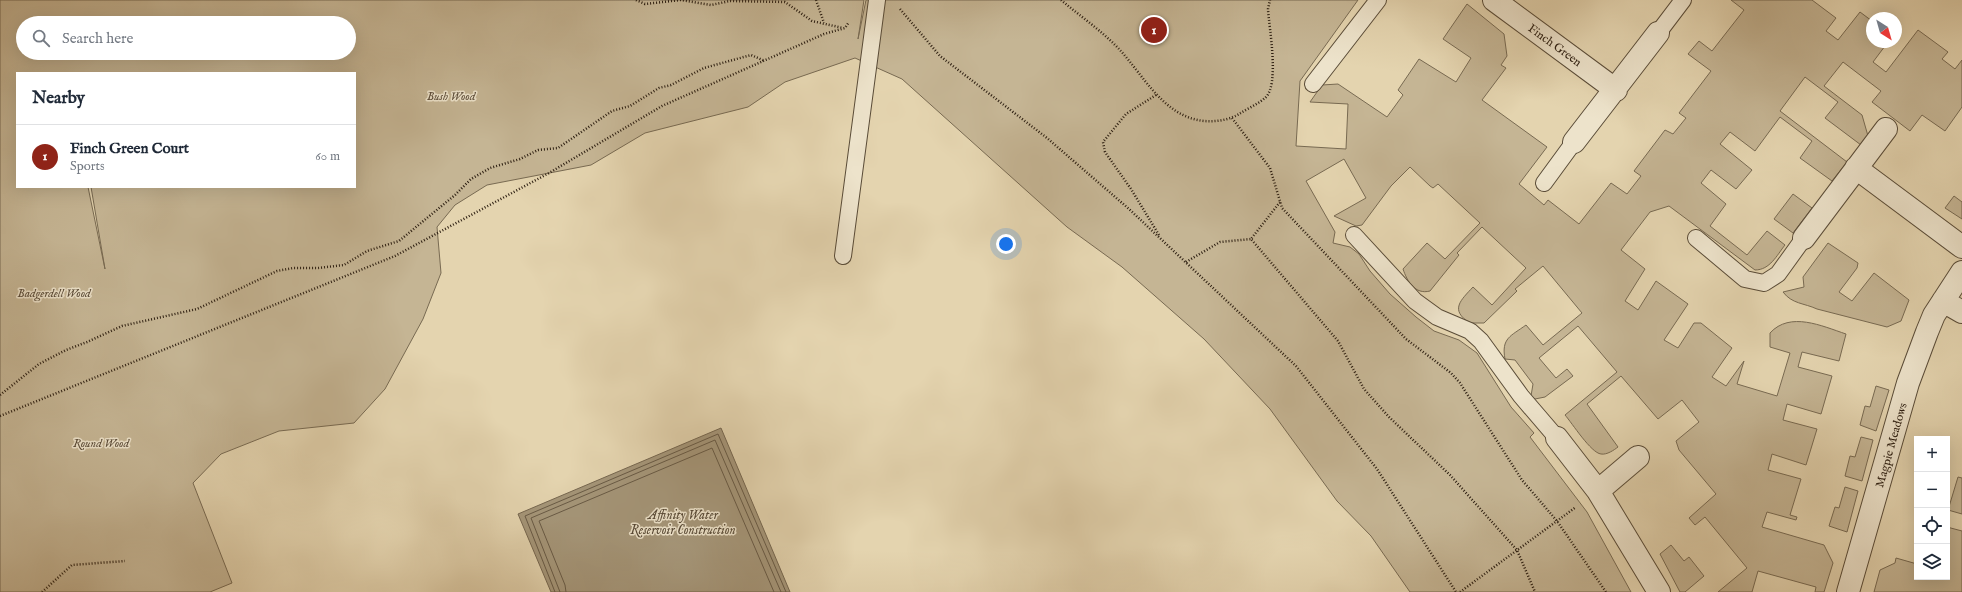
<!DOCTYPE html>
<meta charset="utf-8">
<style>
:root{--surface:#fff;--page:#f6f6f7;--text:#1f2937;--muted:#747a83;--line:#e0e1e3;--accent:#8f2418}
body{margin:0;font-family:"IM FELL English",serif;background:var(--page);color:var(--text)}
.controls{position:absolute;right:12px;bottom:12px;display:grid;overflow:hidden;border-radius:0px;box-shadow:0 4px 16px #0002}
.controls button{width:36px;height:36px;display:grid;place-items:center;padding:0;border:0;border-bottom:1px solid var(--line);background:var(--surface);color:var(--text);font:20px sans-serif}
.compass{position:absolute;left:1866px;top:12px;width:36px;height:36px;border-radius:50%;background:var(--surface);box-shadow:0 4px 16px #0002;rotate:143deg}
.you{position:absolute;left:1006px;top:244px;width:14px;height:14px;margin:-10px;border:3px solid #fff;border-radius:50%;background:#1a73e8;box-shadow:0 0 0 6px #1a73e833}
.badge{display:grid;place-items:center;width:26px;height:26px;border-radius:50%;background:var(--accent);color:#fff;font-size:13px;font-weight:700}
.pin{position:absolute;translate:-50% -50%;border:2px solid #fff;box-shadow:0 1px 4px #0006}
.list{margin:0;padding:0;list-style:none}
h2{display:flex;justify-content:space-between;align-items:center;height:52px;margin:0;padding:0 16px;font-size:17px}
h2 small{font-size:13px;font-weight:400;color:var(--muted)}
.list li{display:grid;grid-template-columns:26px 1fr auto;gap:12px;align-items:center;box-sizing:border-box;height:64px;padding:0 16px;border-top:1px solid var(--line)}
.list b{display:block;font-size:15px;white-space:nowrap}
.list p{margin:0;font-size:13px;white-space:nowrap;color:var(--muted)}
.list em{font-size:13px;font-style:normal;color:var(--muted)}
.icon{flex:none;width:22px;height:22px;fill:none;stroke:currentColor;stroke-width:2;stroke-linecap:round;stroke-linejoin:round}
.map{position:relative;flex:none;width:1962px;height:592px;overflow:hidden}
.search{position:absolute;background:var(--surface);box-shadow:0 4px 16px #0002;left:16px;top:16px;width:340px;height:44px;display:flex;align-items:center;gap:10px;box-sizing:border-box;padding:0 14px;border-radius:22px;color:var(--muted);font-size:15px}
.panel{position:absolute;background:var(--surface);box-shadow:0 4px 16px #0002;left:16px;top:72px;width:340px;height:116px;border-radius:0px}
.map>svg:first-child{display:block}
.green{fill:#c5b594;stroke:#786a52;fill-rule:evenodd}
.water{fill:#a59679;stroke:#75664f}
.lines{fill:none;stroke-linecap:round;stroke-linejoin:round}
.shore{stroke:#685a45;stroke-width:1}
.lane-casing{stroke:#5a4c38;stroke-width:18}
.street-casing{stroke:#5a4c38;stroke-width:24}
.path{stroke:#2c1e11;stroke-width:2.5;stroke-dasharray:1 2;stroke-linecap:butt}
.lane{stroke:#ede3cb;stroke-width:16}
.street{stroke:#ede3cb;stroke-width:22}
.labels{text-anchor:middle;stroke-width:3;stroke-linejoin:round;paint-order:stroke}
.street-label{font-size:12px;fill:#2c1e11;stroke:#ede3cb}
.park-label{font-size:12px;font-style:italic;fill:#5a4b38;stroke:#ede3cb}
.water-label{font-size:13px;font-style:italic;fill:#564835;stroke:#ede3cb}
</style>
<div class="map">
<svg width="1962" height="592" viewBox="0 0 1962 592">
<rect width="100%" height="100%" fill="#e4d4af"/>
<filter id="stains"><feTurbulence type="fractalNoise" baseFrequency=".005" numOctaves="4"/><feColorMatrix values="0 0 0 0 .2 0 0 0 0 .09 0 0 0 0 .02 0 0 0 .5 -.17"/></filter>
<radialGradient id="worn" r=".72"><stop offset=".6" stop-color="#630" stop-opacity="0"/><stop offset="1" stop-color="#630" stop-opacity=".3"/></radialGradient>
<path class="green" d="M 0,0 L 864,0 L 858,39 L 866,0 L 1358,0 L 1300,81 L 1296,146 L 1346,149 L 1348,104 L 1310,102 L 1322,85 L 1338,84 L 1387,117 L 1403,95 L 1398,90 L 1419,59 L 1456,82 L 1471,58 L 1443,39 L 1467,4 L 1504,34 L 1507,56 L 1501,65 L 1506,68 L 1482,100 L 1547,147 L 1519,184 L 1544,205 L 1548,200 L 1579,224 L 1611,183 L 1627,194 L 1641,176 L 1634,171 L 1665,130 L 1673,134 L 1686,118 L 1679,113 L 1711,71 L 1688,54 L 1699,41 L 1712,51 L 1744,10 L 1731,0 L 1812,0 L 1836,18 L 1826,31 L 1838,40 L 1860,12 L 1872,21 L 1872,42 L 1888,42 L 1873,62 L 1886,72 L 1918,30 L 1948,52 L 1942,59 L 1955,69 L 1962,60 L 1962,107 L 1945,131 L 1922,115 L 1910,131 L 1872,102 L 1881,91 L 1843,62 L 1824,86 L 1862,115 L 1868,136 L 1861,145 L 1825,118 L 1838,102 L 1805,77 L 1780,111 L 1847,162 L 1832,181 L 1800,158 L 1812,141 L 1780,117 L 1755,151 L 1730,132 L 1720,144 L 1752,170 L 1736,189 L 1711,170 L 1701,183 L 1726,204 L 1710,226 L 1747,255 L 1767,231 L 1785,245 C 1777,255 1770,270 1755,270 L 1669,206 L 1650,212 L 1621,250 L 1645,269 L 1625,301 L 1638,310 L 1656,281 L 1688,304 L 1664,340 L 1678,348 L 1694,323 L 1701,323 L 1732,348 L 1712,377 L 1726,386 L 1744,361 L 1737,384 L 1777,396 L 1790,353 L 1770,347 L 1770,333 C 1790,311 1822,326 1846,334 L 1839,361 L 1802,352 L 1798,367 L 1832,376 L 1821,414 L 1787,404 L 1783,420 L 1817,429 L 1806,465 L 1772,454 L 1768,470 L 1801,479 L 1790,515 L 1797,517 L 1796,520 L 1767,512 L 1762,527 L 1824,545 L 1833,563 L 1824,592 L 1815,592 L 1816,587 L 1758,571 L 1752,592 L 1718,592 L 1747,568 L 1705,517 L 1695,525 L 1689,518 L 1716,494 L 1679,450 L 1676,441 L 1699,422 L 1682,400 L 1658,419 L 1621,376 L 1587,404 L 1618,447 C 1614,450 1607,455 1601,454 C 1591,453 1572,423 1565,415 L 1617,372 L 1578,326 L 1539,358 L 1556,378 L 1567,369 L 1573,376 L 1545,397 L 1535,399 L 1531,396 L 1533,384 L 1515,360 L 1505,359 C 1501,338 1511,336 1526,325 L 1543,345 L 1582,313 L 1543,266 L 1515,289 L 1517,291 L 1484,323 L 1470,323 C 1449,310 1461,300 1473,287 L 1492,305 L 1526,268 L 1482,227 L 1457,253 L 1459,255 L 1430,291 C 1415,295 1407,281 1403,269 L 1427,243 L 1445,259 L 1480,223 L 1438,184 L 1433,188 L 1430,186 L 1410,167 L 1391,186 L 1362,225 L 1356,226 L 1334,216 L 1366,198 L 1344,159 L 1306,181 L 1335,232 L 1333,243 L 1350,247 L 1359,254 L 1370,271 L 1390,294 L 1416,317 L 1434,331 L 1459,340 L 1477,353 L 1511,407 L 1534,433 L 1530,437 L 1587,512 L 1631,592 L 1410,592 L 1371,536 L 1337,501 L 1270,409 L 1204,339 L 1122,267 L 1067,227 L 902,79 L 855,58 L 785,82 L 748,107 L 645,133 L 591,165 L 487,185 L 455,205 L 437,227 L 441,273 L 423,319 L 385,389 L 354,423 L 279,431 L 221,454 L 193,483 L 232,583 L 210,592 L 0,592 ZM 23,23 L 349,23 L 349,53 L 23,53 ZM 17,73 L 355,73 L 355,187 L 91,187 L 105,269 L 88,187 L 17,187 Z
M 1793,194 L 1812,208 L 1793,233 L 1774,219 Z
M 1954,196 L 1962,202 L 1962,219 L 1945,208 Z
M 1828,243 L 1858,263 L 1857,268 L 1839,292 L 1852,301 L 1874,273 L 1909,300 L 1901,321 L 1887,327 L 1817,309 C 1804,303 1792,304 1783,292 L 1804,287 L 1803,277 Z
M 1876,386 L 1889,390 L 1876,431 L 1860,425 L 1865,406 L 1870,407 Z
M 1861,437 L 1873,440 L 1862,481 L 1845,476 L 1850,456 L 1855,457 Z
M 1958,477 L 1962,478 L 1962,514 L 1948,510 Z
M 1845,487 L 1858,491 L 1847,532 L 1829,526 L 1835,507 L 1839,508 Z
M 1947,527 L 1962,531 L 1962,592 L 1874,592 L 1880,570 L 1895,563 L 1896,558 L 1917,564 L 1917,577 L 1947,577 Z
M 1671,545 L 1684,561 L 1689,557 L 1704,576 L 1685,592 L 1680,592 L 1660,554 Z"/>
<path class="water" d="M 721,428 L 790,592 L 551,592 L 518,514 Z"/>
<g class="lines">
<path class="shore" d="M 555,592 L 525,516 L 718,434 L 786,592
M 560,592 L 531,518 L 715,440 L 781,592
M 566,592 L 565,585 L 539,521 L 712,448 L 774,592"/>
<g class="lane-casing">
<path id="lane" d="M 1658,33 L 1683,0
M 1313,84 L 1378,0
M 1544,183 L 1574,142
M 1354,235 L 1415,301 L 1437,317 L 1470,331 L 1481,341 L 1521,396 L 1557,438
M 1696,238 L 1745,279 L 1764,283 L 1778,274 L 1804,238
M 843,256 L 877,0"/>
</g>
<g class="street-casing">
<path id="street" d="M 1494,0 L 1616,90
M 1574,142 L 1658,33
M 1856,168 L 1962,247
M 1804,238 L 1886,129
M 1943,301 L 1962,312
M 1557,438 L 1598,491 L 1659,592
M 1598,491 L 1638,457
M 1848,592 L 1908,383 L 1927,332 L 1934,315 L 1962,272"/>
</g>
<path class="path" d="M 636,0 L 645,4 L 681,0 L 711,5 L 730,1 L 785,2 L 812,21 L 843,28
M 816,0 L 824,23
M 1061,0 C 1080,16 1102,31 1119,49 C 1144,76 1164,117 1204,121 C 1216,122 1229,120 1239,114 C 1247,109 1258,104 1265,98 C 1280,85 1269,28 1268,9 L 1270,0
M 900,9 L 940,56 L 1047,138 L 1129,209 L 1296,366 L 1377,469 L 1456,592
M 1156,95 L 1126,114 L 1103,142 L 1105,152 L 1131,189 L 1159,235
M 1232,118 L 1270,168 L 1282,208 L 1406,339 L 1451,373 L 1460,383 L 1522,480 L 1557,521 L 1606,592
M 1280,202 L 1251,239 L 1338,341 L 1364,389 L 1389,417 L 1450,475 L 1517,550 L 1535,592
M 1186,262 L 1220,242 L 1251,239
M 0,395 L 39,364 L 66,350 L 87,342 L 122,326 L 197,309 L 277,271 L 293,268 L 318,268 L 344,265 L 367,251 L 399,241 L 455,195 L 471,179 L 490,168 L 520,159 L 538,150 L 558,148 L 612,111 L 630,106 L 659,88 L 671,85 L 704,68 L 751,55 L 765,61
M 0,416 L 395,256 L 549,173 L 662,106 L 824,34 L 845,28 L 849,22
M 42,592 L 72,565 L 125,561
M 1460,592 L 1576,507"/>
<use href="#lane" class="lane"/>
<use href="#street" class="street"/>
</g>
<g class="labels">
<g class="street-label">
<text transform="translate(1555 45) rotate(36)" y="4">Finch Green</text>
<text transform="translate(1891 445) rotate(-74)" y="4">Magpie Meadows</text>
</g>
<g class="park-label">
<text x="451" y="100">Bush Wood</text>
<text x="54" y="297">Badgerdell Wood</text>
<text x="101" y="447">Round Wood</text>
</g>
<g class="water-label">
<text x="683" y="519">Affinity Water<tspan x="683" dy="15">Reservoir Construction</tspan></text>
</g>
</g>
<rect width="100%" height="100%" filter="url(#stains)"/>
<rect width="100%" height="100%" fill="url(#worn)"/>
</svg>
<div class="controls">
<button>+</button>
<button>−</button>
<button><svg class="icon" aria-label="locate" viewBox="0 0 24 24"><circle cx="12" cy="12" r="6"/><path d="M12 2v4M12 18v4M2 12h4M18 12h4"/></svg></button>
<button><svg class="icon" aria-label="layers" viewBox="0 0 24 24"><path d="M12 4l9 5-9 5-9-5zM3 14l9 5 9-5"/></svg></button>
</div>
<svg class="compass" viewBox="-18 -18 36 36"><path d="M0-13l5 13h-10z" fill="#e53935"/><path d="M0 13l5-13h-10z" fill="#747a83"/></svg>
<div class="you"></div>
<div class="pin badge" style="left:1154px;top:30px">1</div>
<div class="search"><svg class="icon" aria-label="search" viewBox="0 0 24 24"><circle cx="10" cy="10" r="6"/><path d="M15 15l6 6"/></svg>Search here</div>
<section class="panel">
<h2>Nearby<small></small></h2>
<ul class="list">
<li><span class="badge">1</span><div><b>Finch Green Court</b><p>Sports</p></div><em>60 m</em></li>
</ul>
</section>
</div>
